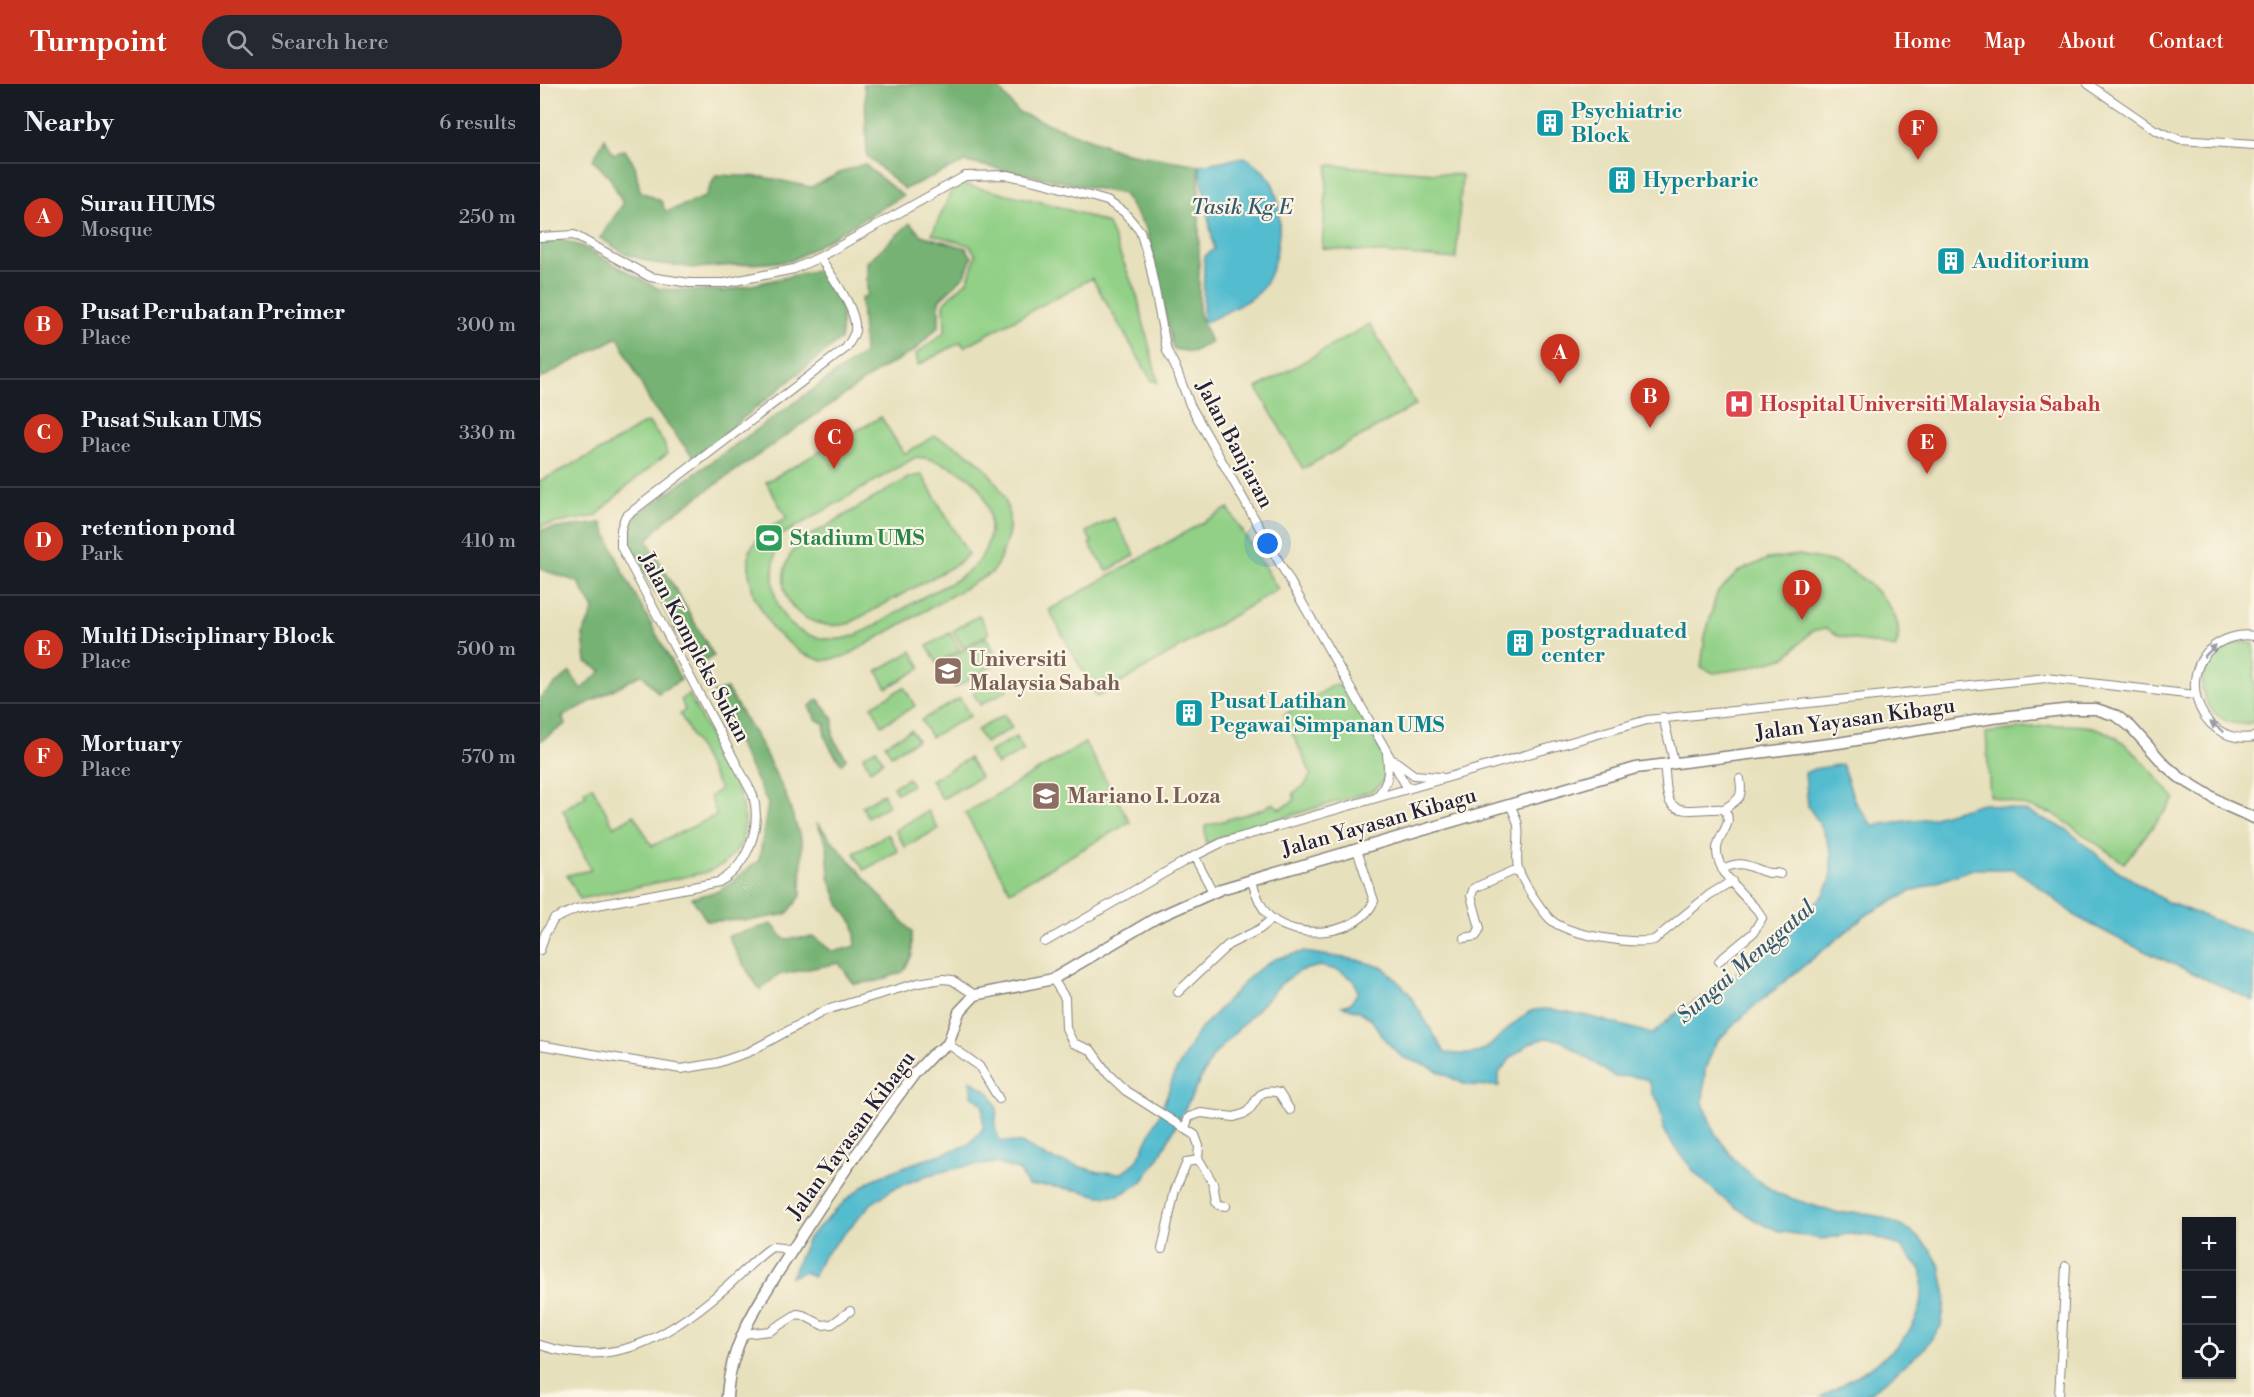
<!DOCTYPE html>
<meta charset="utf-8">
<style>
:root{--surface:#171b24;--page:#242831;--text:#f1f3f6;--muted:#9ea1a6;--line:#363941;--accent:#c8321e}
body{margin:0;font-family:"Libre Bodoni",serif;background:var(--page);color:var(--text)}
.controls{position:absolute;right:18px;bottom:18px;display:grid;overflow:hidden;border-radius:0px;box-shadow:0 2px 4px #0004}
.controls button{width:54px;height:54px;display:grid;place-items:center;padding:0;border:0;border-bottom:2px solid var(--line);background:var(--surface);color:var(--text);font:30px sans-serif}
.you{position:absolute;left:728px;top:460px;width:21px;height:21px;margin:-15px;border:4px solid #fff;border-radius:50%;background:#1a73e8;box-shadow:0 0 0 9px #1a73e833}
.badge{display:grid;place-items:center;width:39px;height:39px;border-radius:50%;background:var(--accent);color:#fff;font-size:20px;font-weight:700}
.pin{position:absolute;translate:-50% -50px;filter:drop-shadow(0 2px 3px #0008)}
.pin::after{content:'';position:absolute;top:32px;width:21px;height:18px;background:inherit;clip-path:polygon(0 0,100% 0,50% 100%)}
.list{margin:0;padding:0;list-style:none}
h2{display:flex;justify-content:space-between;align-items:center;height:78px;margin:0;padding:0 24px;font-size:26px}
h2 small{font-size:20px;font-weight:400;color:var(--muted)}
.list li{display:grid;grid-template-columns:39px 1fr auto;gap:18px;align-items:center;box-sizing:border-box;height:108px;padding:0 24px;border-top:2px solid var(--line)}
.list b{display:block;font-size:22px;white-space:nowrap}
.list p{margin:0;font-size:20px;white-space:nowrap;color:var(--muted)}
.list em{font-size:20px;font-style:normal;color:var(--muted)}
.icon{flex:none;width:33px;height:33px;fill:none;stroke:currentColor;stroke-width:2;stroke-linecap:round;stroke-linejoin:round}
.map{position:relative;flex:none;width:1714px;height:1313px;overflow:hidden}
header{display:flex;align-items:center;gap:36px;box-sizing:border-box;height:84px;padding:0 30px;background:var(--accent);color:#fff}
header strong{font-size:28px}
nav{display:flex;gap:33px;margin-inline-start:auto;font-size:21px}
.search{width:420px;height:54px;background:var(--page);display:flex;align-items:center;gap:15px;box-sizing:border-box;padding:0 21px;border-radius:33px;color:var(--muted);font-size:22px}
main{display:flex}
aside{flex:1;background:var(--surface)}
.map>svg:first-child{display:block}
.green{fill:#91d086;stroke:#5a7960;stroke-width:1.5;fill-rule:evenodd}
.forest{fill:#74b273;stroke:#4b6a57;stroke-width:1.5}
.water{fill:#52bccf;stroke:#3a6f85;stroke-width:1.5}
.lines{fill:none;stroke-linecap:round;stroke-linejoin:round}
.minor-casing{stroke:#84817c;stroke-width:10}
.tertiary-casing{stroke:#84817c;stroke-width:13}
.minor{stroke:#fff;stroke-width:8}
.tertiary{stroke:#fff;stroke-width:10}
.oneway{fill:#9c9ca7}
.labels{text-anchor:middle;stroke-width:4.5;stroke-linejoin:round;paint-order:stroke}
.culture-label{font-size:21px;font-weight:bold;fill:#0d838f;stroke:#fcf5e5;text-anchor:start}
.health-label{font-size:21px;font-weight:bold;fill:#be3a42;stroke:#fcf5e5;text-anchor:start}
.street-label{font-size:21px;fill:#22223b;stroke:#fcf5e5}
.leisure-label{font-size:21px;font-weight:bold;fill:#27864d;stroke:#fcf5e5;text-anchor:start}
.education-label{font-size:21px;font-weight:bold;fill:#785e54;stroke:#fcf5e5;text-anchor:start}
.water-label{font-size:22px;font-style:italic;fill:#33586f;stroke:#fcf5e5}
</style>
<header>
<strong>Turnpoint</strong>
<div class="search"><svg class="icon" aria-label="search" viewBox="0 0 24 24"><circle cx="10" cy="10" r="6"/><path d="M15 15l6 6"/></svg>Search here</div>
<nav><a>Home</a><a>Map</a><a>About</a><a>Contact</a></nav>
</header>
<main>
<aside>
<h2>Nearby<small>6 results</small></h2>
<ul class="list">
<li><span class="badge">A</span><div><b>Surau HUMS</b><p>Mosque</p></div><em>250 m</em></li>
<li><span class="badge">B</span><div><b>Pusat Perubatan Preimer</b><p>Place</p></div><em>300 m</em></li>
<li><span class="badge">C</span><div><b>Pusat Sukan UMS</b><p>Place</p></div><em>330 m</em></li>
<li><span class="badge">D</span><div><b>retention pond</b><p>Park</p></div><em>410 m</em></li>
<li><span class="badge">E</span><div><b>Multi Disciplinary Block</b><p>Place</p></div><em>500 m</em></li>
<li><span class="badge">F</span><div><b>Mortuary</b><p>Place</p></div><em>570 m</em></li>
</ul>
</aside>
<div class="map">
<svg width="1714" height="1313" viewBox="0 0 1714 1313">
<rect width="100%" height="100%" fill="#fcf5e5"/>
<filter id="ink" filterUnits="userSpaceOnUse"><feTurbulence type="fractalNoise" baseFrequency=".0167" numOctaves="2"/><feDisplacementMap in="SourceGraphic" scale="12" xChannelSelector="R" yChannelSelector="G"/><feConvolveMatrix kernelMatrix="1 2 1 2 8 2 1 2 1" color-interpolation-filters="sRGB"/></filter>
<filter id="wash" filterUnits="userSpaceOnUse"><feTurbulence type="fractalNoise" baseFrequency=".008" numOctaves="4" result="noise"/><feDisplacementMap in="SourceGraphic" scale="24" xChannelSelector="R" yChannelSelector="G"/><feGaussianBlur stdDeviation="1.35" result="paint"/><feColorMatrix in="noise" values="0 0 0 0 0 0 0 0 0 0 0 0 0 0 0 0 0 1.4 0 .05"/><feComposite in="paint" operator="in"/></filter>
<g filter="url(#wash)">
<rect width="100%" height="100%" fill="#e7e0bc"/>
<path class="green" d="M 788,81 L 922,91 L 916,175 L 782,164 Z
M 415,99 C 468,110 518,119 568,140 L 597,212 L 618,298 L 612,297 L 552,194 L 424,263 L 421,258 L 378,281 L 376,270 L 405,248 L 404,218 L 428,196 L 436,171 L 429,161 L 392,150 Z
M 830,240 L 876,321 L 763,385 L 717,304 Z
M 341,333 L 364,370 L 395,352 C 404,357 415,361 424,367 C 449,382 472,414 469,444 C 468,459 460,475 453,488 L 306,572 L 283,577 L 261,569 L 233,546 L 214,512 L 209,490 L 209,467 L 223,448 L 247,434 L 226,398 ZM 376,373 C 395,374 434,390 442,408 C 451,428 454,450 443,470 C 432,492 405,501 385,512 C 362,524 337,544 313,552 C 300,557 286,556 272,552 C 228,539 228,488 240,452 Z
M 109,339 L 124,359 L 127,370 L 86,403 L 56,432 L 0,442 L 0,397 L 65,364 L 103,340 Z
M 382,391 L 428,470 L 421,478 L 308,540 C 269,548 234,521 246,481 C 249,469 258,462 266,454 L 370,393 Z
M 688,424 L 738,505 L 557,613 L 509,526 Z
M 574,434 L 595,471 L 567,487 L 549,460 L 552,458 L 546,448 Z
M 1260,471 C 1272,474 1289,475 1301,481 C 1327,495 1371,530 1355,564 L 1298,552 L 1286,544 L 1272,547 L 1246,573 L 1207,584 L 1174,589 L 1161,583 L 1165,553 L 1177,509 L 1199,487 L 1228,475 Z
M 439,531 L 449,549 L 423,564 L 413,547 Z
M 410,549 L 420,566 L 397,579 L 387,562 Z
M 446,553 L 460,577 L 415,604 L 401,579 Z
M 1703,558 L 1714,560 L 1714,638 C 1660,653 1636,569 1703,558 Z
M 372,567 L 381,584 L 347,604 L 337,587 Z
M 460,593 L 468,606 L 440,621 L 433,609 Z
M 794,601 L 804,603 C 814,621 845,665 846,684 C 847,695 840,701 832,707 L 696,748 L 666,760 L 665,742 L 723,725 L 733,719 L 740,725 L 755,716 L 753,709 L 765,701 L 771,690 L 744,631 Z
M 364,603 L 375,622 L 342,641 L 332,622 Z
M 149,610 L 200,712 L 205,736 L 201,761 L 184,780 L 167,788 L 40,815 L 27,791 L 51,786 L 23,726 L 46,711 L 44,707 L 52,702 L 74,743 L 94,731 L 112,762 L 177,731 L 170,713 L 180,705 L 140,630 L 145,626 L 141,615 Z
M 420,614 L 430,632 L 391,653 L 381,636 Z
M 464,631 L 472,644 L 445,659 L 437,646 Z
M 1512,641 C 1522,641 1534,641 1545,642 C 1585,646 1610,687 1635,715 L 1584,779 L 1514,730 L 1450,712 L 1446,649 Z
M 371,646 L 377,656 L 351,671 L 345,660 Z
M 476,653 L 484,666 L 457,681 L 449,668 Z
M 545,659 L 590,738 L 470,807 L 425,729 Z
M 336,665 L 343,677 L 330,686 L 323,672 Z
M 429,674 L 440,693 L 402,715 L 391,696 Z
M 368,694 L 372,701 L 357,709 L 353,703 Z
M 343,710 L 349,721 L 328,733 L 322,722 Z
M 388,727 L 398,745 L 365,763 L 355,746 Z
M 348,750 L 358,767 L 324,786 L 314,769 Z"/>
<path class="forest" d="M 323,0 L 455,0 L 478,28 L 586,69 L 659,81 L 659,230 L 671,258 L 652,268 L 633,265 L 606,144 L 583,110 L 425,78 L 364,105 L 327,72 L 325,8 Z
M 65,54 L 73,70 L 85,66 L 95,82 L 100,107 L 121,117 L 126,128 L 165,113 L 176,91 L 224,93 L 271,103 L 304,87 L 324,80 L 363,112 L 251,177 L 156,184 L 114,179 L 86,170 L 60,154 L 83,120 L 70,94 L 53,76 Z
M 370,139 L 381,151 L 426,164 L 432,173 L 425,191 L 399,216 L 399,242 L 374,267 L 340,286 L 129,433 L 107,456 L 174,572 L 155,582 L 87,455 L 90,436 L 324,269 L 321,215 L 327,211 L 327,178 Z
M 12,153 L 41,162 L 119,205 L 186,207 L 277,186 L 302,223 L 301,255 L 154,374 L 111,320 L 78,253 L 0,295 L 0,155 Z
M 62,439 L 84,490 L 141,596 L 118,609 L 102,590 L 22,633 L 26,640 L 0,657 L 0,613 L 30,588 L 41,605 L 62,587 L 46,578 L 43,550 L 54,525 L 38,498 L 0,485 L 0,446 Z
M 187,605 L 219,657 L 245,709 L 262,758 L 261,812 L 247,830 L 213,836 L 167,837 L 152,814 L 179,807 L 219,776 L 228,720 L 173,609 Z
M 278,615 L 293,634 L 293,654 L 306,674 L 302,680 C 294,670 281,653 285,640 L 277,636 L 269,623 Z
M 277,739 L 372,848 L 372,871 L 363,888 L 338,897 L 314,900 L 299,879 L 238,891 L 220,906 L 199,874 L 188,852 L 232,840 L 244,855 L 274,853 L 293,868 L 316,862 L 314,841 L 299,820 L 289,793 L 287,761 Z"/>
<path class="water" d="M 705,73 C 717,81 730,91 735,106 C 744,135 739,185 719,208 C 713,215 674,235 663,239 L 664,173 L 674,165 L 659,81 Z
M 1302,680 L 1315,718 L 1332,741 L 1391,734 L 1442,719 L 1488,728 L 1526,745 L 1572,783 L 1627,818 L 1714,851 L 1714,917 L 1585,858 L 1537,833 L 1497,801 L 1473,785 L 1433,785 L 1370,808 L 1328,830 L 1213,923 L 1176,958 L 1165,985 L 1163,1019 L 1174,1048 L 1194,1075 L 1218,1097 L 1238,1110 L 1296,1129 L 1314,1128 L 1342,1133 L 1371,1147 L 1390,1165 L 1400,1182 L 1406,1212 L 1401,1242 L 1384,1265 L 1337,1304 L 1322,1313 L 1281,1313 C 1318,1291 1371,1266 1381,1220 C 1383,1209 1382,1197 1382,1187 L 1361,1163 L 1333,1152 L 1309,1150 L 1282,1155 L 1239,1147 L 1218,1138 L 1186,1117 L 1156,1090 L 1125,1050 L 1119,1018 L 1112,1009 L 1110,999 L 1106,995 L 1090,992 L 1075,993 L 1020,956 L 1005,954 L 989,960 L 971,974 L 959,989 L 959,1002 L 926,1001 L 888,982 L 862,973 L 845,956 L 831,935 L 819,927 L 802,922 L 811,919 L 818,908 L 814,896 L 800,887 L 780,882 L 759,887 L 740,901 L 673,972 L 618,1075 L 601,1099 L 579,1111 L 559,1112 L 542,1107 L 509,1102 L 488,1102 L 480,1087 L 456,1079 L 427,1082 L 388,1091 L 353,1105 L 331,1120 L 282,1174 L 273,1193 L 264,1188 L 251,1193 L 268,1154 L 309,1113 L 332,1096 L 360,1084 L 428,1061 L 443,1045 L 443,1021 L 432,1011 L 430,996 L 451,1010 L 457,1025 L 455,1044 L 460,1057 L 481,1059 L 508,1074 L 559,1088 L 582,1089 L 597,1077 L 621,1027 L 635,989 L 658,948 L 712,890 L 735,875 L 763,868 L 818,876 L 844,884 L 868,908 L 905,969 C 951,974 944,963 976,938 C 980,935 986,929 991,927 C 1014,918 1087,944 1113,950 L 1132,932 L 1187,898 L 1202,882 L 1283,812 L 1291,795 L 1291,767 L 1281,742 L 1268,722 L 1265,689 L 1274,685 Z"/>
</g>
<g filter="url(#ink)">
<g class="lines">
<g class="minor-casing">
<path id="minor" d="M 1548,0 L 1615,46 L 1640,56 L 1714,61
M 0,153 L 34,151 L 110,193 L 150,199 L 185,199 L 254,185 L 280,173 L 425,92 L 468,91 L 504,99 L 567,117 L 584,128 L 600,147 L 609,176 L 627,267 L 635,282 L 650,321 L 868,705
M 1714,552 C 1705,550 1695,552 1687,555 C 1630,577 1655,663 1714,653
M 1123,633 L 1134,678
M 855,677 L 874,691 L 900,693
M 1124,680 C 1126,691 1125,708 1130,718 C 1137,732 1169,723 1184,725 C 1195,740 1179,749 1177,764 C 1175,788 1204,811 1218,827 L 1222,834 L 1213,849 L 1179,877
M 837,712 C 849,700 849,687 847,671
M 970,720 C 973,727 977,735 978,742 C 980,756 975,770 978,784 C 981,796 1002,827 1010,835 C 1026,851 1093,861 1114,856 L 1169,811 L 1192,797
M 1184,725 C 1200,715 1203,713 1200,695
M 654,772 L 673,808
M 1182,785 C 1202,776 1206,781 1225,788 C 1230,790 1235,788 1240,790
M 711,795 C 716,809 720,823 730,833 C 757,857 819,852 834,817 L 817,765
M 924,854 L 936,852 L 940,844 L 931,812 L 934,804 L 978,785
M 505,858 L 645,777 L 683,758 L 1107,636 L 1506,594 L 1655,611
M 0,866 L 5,850 L 14,835 L 36,825 L 179,798 C 208,782 222,743 213,711 L 81,463 L 81,445 L 85,433 L 306,264 C 309,259 313,254 315,247 C 318,226 291,192 280,173
M 513,895 L 525,914 L 526,944 L 533,959 L 551,966 L 568,990 L 586,1007 L 655,1051 L 659,1062 L 658,1074 L 673,1099 L 676,1117 L 679,1121 L 686,1122
M 638,908 L 688,861 L 720,845 L 732,835
M 408,960 L 439,982 L 459,1015
M 0,961 L 141,985 L 177,979 L 209,968 L 286,926 L 378,899 L 403,895 L 412,896 L 435,911
M 645,1044 L 649,1033 L 661,1029 L 694,1033 L 706,1029 C 719,1017 716,1003 739,1009 L 750,1026
M 622,1165 L 635,1106 L 647,1078 L 658,1076
M 203,1250 L 230,1247 L 257,1230 L 263,1231 L 282,1241 L 292,1240 L 310,1227
M 0,1261 C 74,1286 128,1253 183,1206 C 200,1192 214,1175 232,1163 L 242,1164 L 251,1168
M 1519,1313 L 1526,1182"/>
</g>
<g class="tertiary-casing">
<path id="tertiary" d="M 187,1313 C 190,1256 223,1212 253,1165 C 291,1105 332,1047 375,989 L 392,971 L 408,960 L 419,928 L 435,911 L 513,895 L 616,834 L 681,805 L 1096,684 L 1298,659 L 1453,634 L 1532,625 L 1556,625 L 1577,632 L 1591,643 L 1625,681 L 1639,693 L 1687,722 L 1714,734"/>
</g>
<use href="#minor" class="minor"/>
<use href="#tertiary" class="tertiary"/>
</g>
<defs><path id="oneway-solid" d="M-6-.8H1V-3.2L6.5 0L1 3.2V.8H-6Z" transform="scale(1.5)"/></defs>
<g class="oneway">
<use href="#oneway-solid" transform="translate(1670 567) rotate(-45)"/>
<use href="#oneway-solid" transform="translate(1677 643) rotate(-144)"/>
</g>
</g>
<defs>
<g id="building-square" transform="scale(1.5)"><rect x="-9" y="-9" width="18" height="18" rx="4" fill="#0f9aa8" stroke="#fcf5e5"/><path d="M-4-6H4V6H1V3H-1V6H-4ZM-2.5-4.3h1.7v1.8h-1.7ZM.8-4.3h1.7v1.8H.8ZM-2.5-1h1.7V.8h-1.7ZM.8-1h1.7V.8H.8Z" fill="#fff"/></g>
<g id="hospital-square" transform="scale(1.5)"><rect x="-9" y="-9" width="18" height="18" rx="4" fill="#e0444e" stroke="#fcf5e5"/><path d="M-5-5h3v3.5h4V-5h3V5h-3V1.5h-4V5h-3Z" fill="#fff"/></g>
<g id="stadium-square" transform="scale(1.5)"><rect x="-9" y="-9" width="18" height="18" rx="4" fill="#2e9e5b" stroke="#fcf5e5"/><path d="M0-5a6.5 5 0 1 0 0 10a6.5 5 0 1 0 0-10ZM-3.5-1.8h7v3.6h-7Z" fill="#fff"/></g>
<g id="university-square" transform="scale(1.5)"><rect x="-9" y="-9" width="18" height="18" rx="4" fill="#8d6e63" stroke="#fcf5e5"/><path d="M0-5L7-2L0 1L-7-2ZM-4 1L0 2.5L4 1V4Q0 6-4 4Z" fill="#fff"/></g>
<g id="school-square" transform="scale(1.5)"><rect x="-9" y="-9" width="18" height="18" rx="4" fill="#8d6e63" stroke="#fcf5e5"/><path d="M0-5L7-2L0 1L-7-2ZM-4 1L0 2.5L4 1V4Q0 6-4 4Z" fill="#fff"/></g>
</defs>
<g fill-rule="evenodd">
<use href="#building-square" x="1010" y="39"/>
<use href="#building-square" x="1082" y="96"/>
<use href="#building-square" x="1411" y="177"/>
<use href="#hospital-square" x="1199" y="320"/>
<use href="#stadium-square" x="229" y="454"/>
<use href="#building-square" x="980" y="559"/>
<use href="#university-square" x="408" y="587"/>
<use href="#building-square" x="649" y="629"/>
<use href="#school-square" x="506" y="712"/>
</g>
<g class="labels">
<g class="culture-label">
<text x="1031" y="34">Psychiatric<tspan x="1031" dy="24">Block</tspan></text>
<text x="1103" y="103">Hyperbaric</text>
<text x="1432" y="184">Auditorium</text>
<text x="1001" y="554">postgraduated<tspan x="1001" dy="24">center</tspan></text>
<text x="670" y="624">Pusat Latihan<tspan x="670" dy="24">Pegawai Simpanan UMS</tspan></text>
</g>
<g class="health-label">
<text x="1220" y="327">Hospital Universiti Malaysia Sabah</text>
</g>
<g class="street-label">
<text transform="translate(695 360) rotate(62)" y="7">Jalan Banjaran</text>
<text transform="translate(155 563) rotate(62)" y="7">Jalan Kompleks Sukan</text>
<text transform="translate(1315 635) rotate(-8)" y="7">Jalan Yayasan Kibagu</text>
<text transform="translate(839 738) rotate(-16)" y="7">Jalan Yayasan Kibagu</text>
<text transform="translate(311 1051) rotate(-54)" y="7">Jalan Yayasan Kibagu</text>
</g>
<g class="leisure-label">
<text x="250" y="461">Stadium UMS</text>
</g>
<g class="education-label">
<text x="429" y="582">Universiti<tspan x="429" dy="24">Malaysia Sabah</tspan></text>
<text x="527" y="719">Mariano I. Loza</text>
</g>
<g class="water-label">
<text x="702" y="130">Tasik Kg E</text>
<text transform="translate(1205 877) rotate(-41)" y="8">Sungai Menggatal</text>
</g>
</g>
</svg>
<div class="controls">
<button>+</button>
<button>−</button>
<button><svg class="icon" aria-label="locate" viewBox="0 0 24 24"><circle cx="12" cy="12" r="6"/><path d="M12 2v4M12 18v4M2 12h4M18 12h4"/></svg></button>
</div>
<div class="you"></div>
<div class="pin badge" style="left:1020px;top:300px">A</div>
<div class="pin badge" style="left:1110px;top:344px">B</div>
<div class="pin badge" style="left:294px;top:385px">C</div>
<div class="pin badge" style="left:1262px;top:536px">D</div>
<div class="pin badge" style="left:1387px;top:390px">E</div>
<div class="pin badge" style="left:1378px;top:76px">F</div>
</div>
</main>
